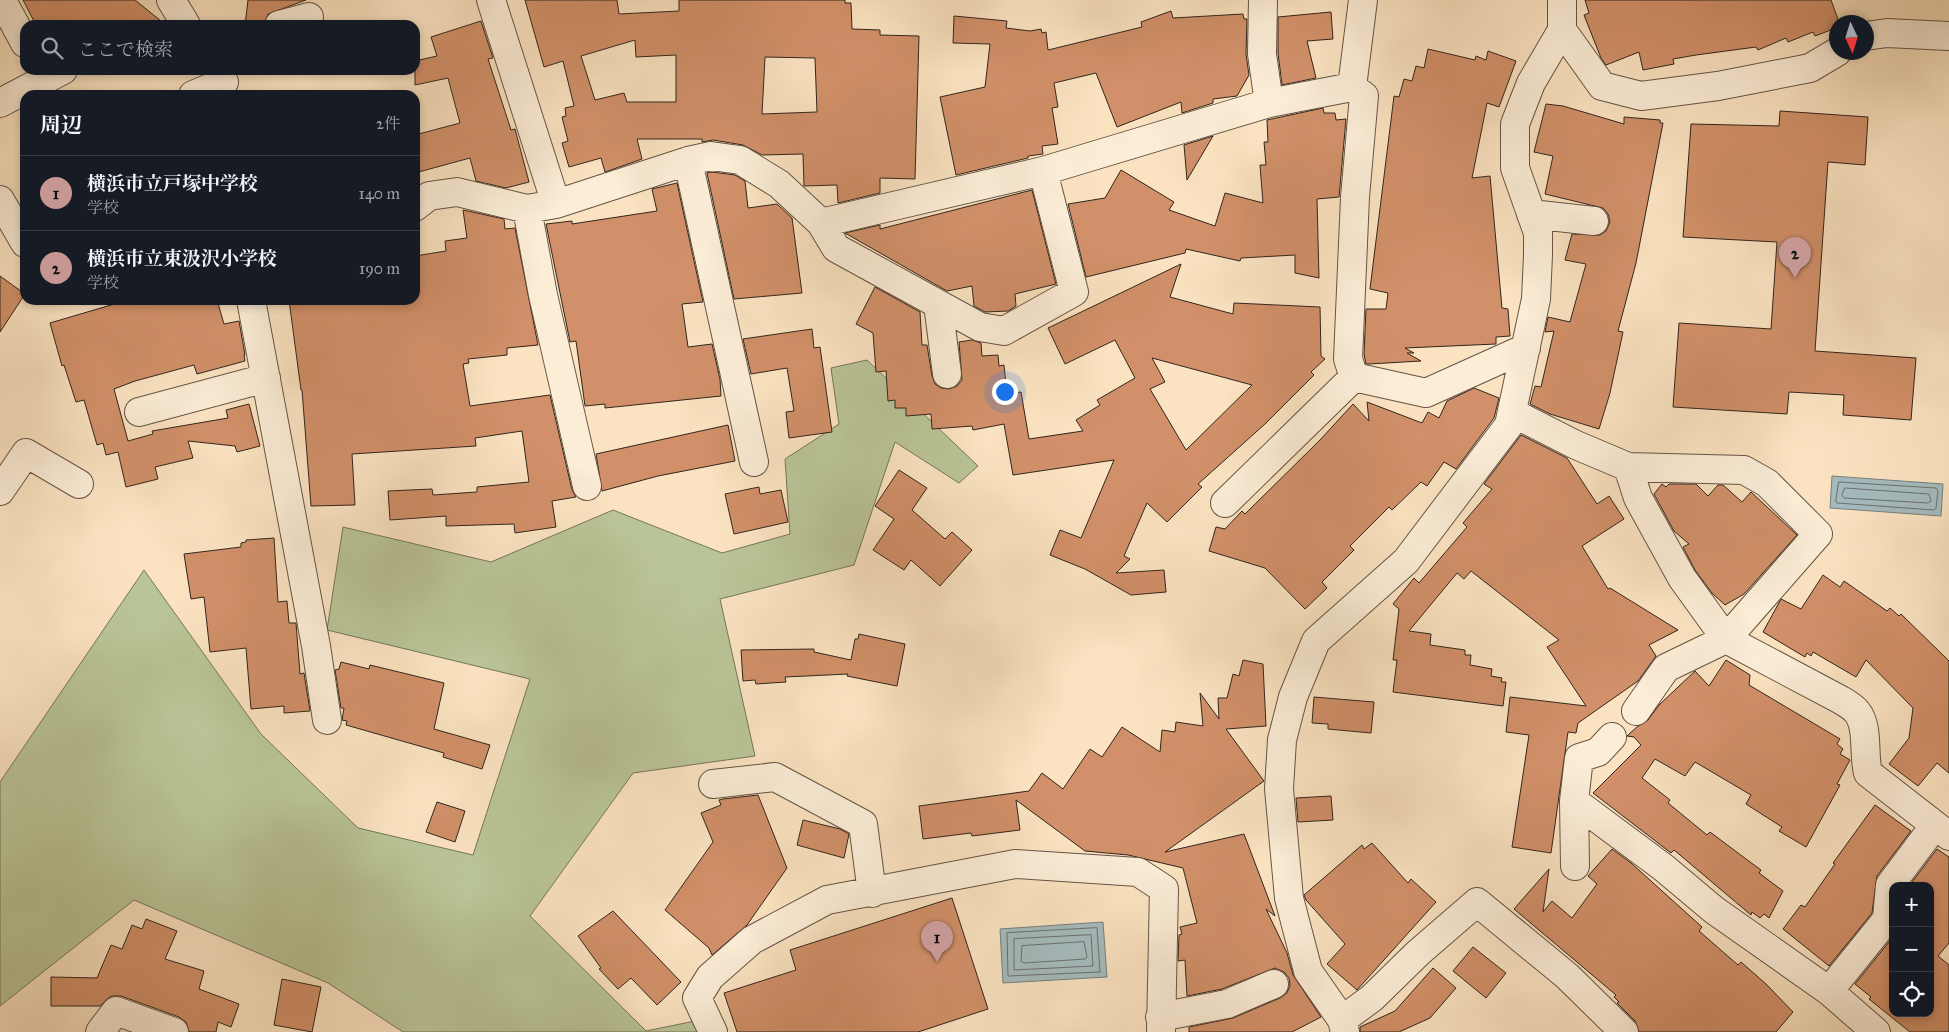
<!DOCTYPE html>
<html lang="ja">
<meta charset="utf-8">
<style>
:root{--surface:#171b24;--page:#20242c;--text:#f1f3f6;--muted:#9ea1a6;--line:#363941;--accent:#c59692}
body{margin:0;font-family:"IM FELL Great Primer","Noto Serif JP",serif;background:var(--page);color:var(--text)}
.controls{position:absolute;right:15px;bottom:15px;display:grid;overflow:hidden;border-radius:10px;box-shadow:0 2px 8px #0003}
.controls button{width:45px;height:45px;display:grid;place-items:center;padding:0;border:0;border-bottom:1px solid var(--line);background:var(--surface);color:var(--text);font:25px sans-serif}
.compass{position:absolute;left:1829px;top:15px;width:45px;height:45px;border-radius:50%;background:var(--surface);box-shadow:0 2px 8px #0003;rotate:176deg}
.you{position:absolute;left:1004px;top:391px;width:18px;height:18px;margin:-12px;border:4px solid #fff;border-radius:50%;background:#1a73e8;box-shadow:0 0 0 8px #1a73e833}
.badge{display:grid;place-items:center;width:32px;height:32px;border-radius:50%;background:var(--accent);color:#111;font-size:16px;font-weight:700}
.pin{position:absolute;translate:-50% -41px;filter:drop-shadow(0 1px 2px #0008)}
.pin::after{content:'';position:absolute;top:26px;width:18px;height:15px;background:inherit;clip-path:polygon(0 0,100% 0,50% 100%)}
.list{margin:0;padding:0;list-style:none}
h2{display:flex;justify-content:space-between;align-items:center;height:65px;margin:0;padding:0 20px;font-size:21px}
h2 small{font-size:16px;font-weight:400;color:var(--muted)}
.list li{display:grid;grid-template-columns:32px 1fr auto;gap:15px;align-items:center;box-sizing:border-box;height:75px;padding:0 20px;border-top:1px solid var(--line)}
.list b{display:block;font-size:19px;white-space:nowrap}
.list p{margin:0;font-size:16px;white-space:nowrap;color:var(--muted)}
.list em{font-size:16px;font-style:normal;color:var(--muted)}
.icon{flex:none;width:28px;height:28px;fill:none;stroke:currentColor;stroke-width:2;stroke-linecap:round;stroke-linejoin:round}
.map{position:relative;flex:none;width:1949px;height:1032px;overflow:hidden}
.search{position:absolute;background:var(--surface);box-shadow:0 2px 8px #0003;left:20px;top:20px;width:400px;height:55px;display:flex;align-items:center;gap:12px;box-sizing:border-box;padding:0 18px;border-radius:15px;color:var(--muted);font-size:19px}
.panel{position:absolute;background:var(--surface);box-shadow:0 2px 8px #0003;left:20px;top:90px;width:400px;height:215px;border-radius:15px}
.map>svg:first-child{display:block}
.green{fill:#bac597;stroke:#76755a}
.water{fill:#a5bbbe;stroke:#777f7d}
.lines{fill:none;stroke-linecap:round;stroke-linejoin:round}
.shore{stroke:#6b706d;stroke-width:1}
.building{fill:#d19069;stroke:#31251c;fill-rule:evenodd}
.minor-casing{stroke:#645445;stroke-width:30}
.minor{stroke:#fcedd7;stroke-width:28}
</style>
<div class="map">
<svg width="1949" height="1032" viewBox="0 0 1949 1032">
<rect width="100%" height="100%" fill="#fbe3c1"/>
<filter id="stains"><feTurbulence type="fractalNoise" baseFrequency=".004" numOctaves="4"/><feColorMatrix values="0 0 0 0 .2 0 0 0 0 .09 0 0 0 0 .02 0 0 0 .5 -.17"/></filter>
<radialGradient id="worn" r=".72"><stop offset=".6" stop-color="#630" stop-opacity="0"/><stop offset="1" stop-color="#630" stop-opacity=".3"/></radialGradient>
<path class="green" d="M 867,360 L 978,466 L 959,483 L 895,442 L 854,565 L 720,599 L 755,756 L 633,773 L 530,916 L 646,1031 L 695,1021 L 698,1032 L 403,1032 L 328,983 L 134,900 L 0,1006 L 0,782 L 144,570 L 261,734 L 358,828 L 473,855 L 530,679 L 327,630 L 343,527 L 491,562 L 613,510 L 722,553 L 790,534 L 785,459 L 839,424 L 831,368 Z"/>
<path class="water" d="M 1832,476 L 1943,484 L 1941,516 L 1830,508 Z
M 1103,922 L 1107,977 L 1003,983 L 1000,929 Z"/>
<g class="lines">
<path class="shore" d="M 1839,482 L 1936,488 L 1938,491 L 1936,508 L 1934,510 L 1837,503 L 1836,501 Z
M 1845,488 L 1929,494 L 1931,501 L 1928,503 L 1844,498 L 1842,495 Z
M 1097,928 L 1100,972 L 1008,976 L 1007,933 Z
M 1091,935 L 1093,966 L 1014,970 L 1014,939 Z
M 1084,942 L 1087,957 L 1085,959 L 1024,963 L 1021,961 L 1022,946 Z"/>
</g>
<path class="building" d="M 23,0 L 135,0 L 166,25 L 36,25 Z
M 248,0 L 306,0 L 268,14 L 264,25 L 245,25 Z
M 525,0 L 617,0 L 619,14 L 679,11 L 679,0 L 845,0 L 845,3 L 851,3 L 852,29 L 880,30 L 880,35 L 919,36 L 915,179 L 880,178 L 880,193 L 838,203 L 837,185 L 804,186 L 803,154 L 762,155 L 743,145 L 713,140 L 702,142 L 702,139 L 637,139 L 642,159 L 605,172 L 601,158 L 569,167 L 562,143 L 568,141 L 562,117 L 566,116 L 565,108 L 574,106 L 563,61 L 544,67 ZM 635,40 L 636,57 L 676,55 L 676,102 L 627,102 L 624,93 L 595,100 L 581,56 ZM 765,57 L 815,58 L 817,112 L 762,114 Z
M 1585,0 L 1831,0 L 1839,22 L 1836,22 L 1836,28 L 1815,36 L 1813,32 L 1788,42 L 1786,38 L 1758,50 L 1756,47 L 1696,55 L 1673,59 L 1674,64 L 1643,70 L 1639,52 L 1606,65 L 1601,58 L 1584,15 L 1589,13 Z
M 1171,11 L 1173,18 L 1243,14 L 1244,19 L 1247,19 L 1246,54 L 1249,75 L 1237,96 L 1213,99 L 1213,103 L 1182,113 L 1181,102 L 1117,127 L 1096,73 L 1054,83 L 1058,107 L 1052,108 L 1058,144 L 1042,146 L 1043,154 L 1028,156 L 1028,158 L 956,175 L 940,97 L 985,87 L 990,44 L 953,43 L 954,16 L 1007,21 L 1006,28 L 1030,31 L 1041,29 L 1042,33 L 1046,32 L 1048,50 L 1142,27 L 1141,22 Z
M 1331,12 L 1333,39 L 1307,41 L 1316,78 L 1282,85 L 1278,53 L 1278,17 Z
M 481,21 L 493,58 L 488,59 L 511,130 L 515,129 L 529,182 L 506,188 L 476,181 L 470,158 L 415,173 L 415,135 L 460,123 L 448,78 L 415,85 L 415,61 L 437,56 L 431,37 Z
M 1428,49 L 1475,60 L 1476,56 L 1486,60 L 1488,51 L 1516,61 L 1499,107 L 1487,103 L 1472,178 L 1490,176 L 1502,308 L 1508,309 L 1510,336 L 1496,337 L 1496,344 L 1405,348 L 1414,353 L 1407,353 L 1421,361 L 1369,364 L 1366,364 L 1364,354 L 1366,309 L 1386,309 L 1388,293 L 1370,289 L 1394,96 L 1399,97 L 1404,79 L 1412,81 L 1416,66 L 1424,68 Z
M 1546,104 L 1563,106 L 1624,124 L 1624,117 L 1660,120 L 1660,123 L 1663,123 L 1636,263 L 1618,331 L 1623,332 L 1610,393 L 1599,429 L 1550,414 L 1530,404 L 1535,386 L 1541,387 L 1554,331 L 1545,332 L 1548,317 L 1570,322 L 1586,264 L 1565,260 L 1572,234 L 1600,235 L 1606,231 L 1610,222 L 1608,214 L 1603,208 L 1545,194 L 1553,156 L 1534,152 Z
M 1323,108 L 1324,113 L 1335,113 L 1336,120 L 1346,119 L 1339,197 L 1317,199 L 1319,278 L 1295,273 L 1295,255 L 1241,258 L 1240,261 L 1186,249 L 1185,253 L 1086,277 L 1068,204 L 1105,198 L 1121,170 L 1174,202 L 1169,210 L 1215,226 L 1225,193 L 1263,203 L 1260,165 L 1266,165 L 1264,142 L 1268,142 L 1267,120 Z
M 1780,111 L 1868,117 L 1865,165 L 1828,162 L 1815,351 L 1916,358 L 1911,420 L 1843,415 L 1844,395 L 1789,392 L 1787,414 L 1673,407 L 1679,323 L 1771,329 L 1777,242 L 1683,237 L 1691,124 L 1779,126 Z
M 1213,136 L 1187,180 L 1184,145 Z
M 712,172 L 735,175 L 745,181 L 748,208 L 777,204 L 792,218 L 802,293 L 734,299 L 707,173 Z
M 677,183 L 703,302 L 682,304 L 688,347 L 712,344 L 720,379 L 721,396 L 605,408 L 605,404 L 585,406 L 576,341 L 570,342 L 546,224 L 572,221 L 572,224 L 657,211 L 652,189 Z
M 1032,190 L 1056,284 L 1015,294 L 1016,306 L 1008,311 L 985,312 L 974,306 L 972,286 L 947,291 L 845,233 L 880,225 L 880,229 Z
M 463,210 L 504,219 L 505,229 L 515,228 L 538,345 L 507,348 L 507,355 L 468,359 L 469,363 L 463,364 L 470,406 L 550,395 L 572,490 L 576,497 L 552,501 L 556,527 L 515,533 L 514,524 L 446,526 L 446,516 L 390,520 L 388,491 L 432,489 L 433,495 L 477,492 L 477,487 L 529,482 L 522,431 L 475,438 L 476,446 L 352,454 L 355,505 L 311,506 L 302,390 L 301,390 L 289,300 L 415,300 L 415,256 L 446,251 L 445,241 L 467,238 Z
M 1181,264 L 1170,297 L 1233,314 L 1234,303 L 1320,307 L 1321,356 L 1325,359 L 1311,372 L 1314,375 L 1265,424 L 1198,484 L 1202,487 L 1167,522 L 1147,503 L 1124,556 L 1130,559 L 1116,573 L 1164,570 L 1166,592 L 1131,595 L 1085,569 L 1050,555 L 1060,530 L 1081,538 L 1114,460 L 1013,475 L 1004,424 L 973,430 L 972,426 L 932,429 L 931,414 L 906,416 L 906,408 L 895,408 L 895,400 L 888,401 L 886,371 L 876,372 L 873,333 L 856,324 L 875,287 L 920,312 L 922,345 L 927,345 L 932,376 L 935,384 L 941,388 L 949,389 L 957,386 L 962,380 L 959,342 L 972,340 L 981,343 L 982,356 L 998,355 L 999,366 L 1004,365 L 1007,394 L 1021,392 L 1029,439 L 1083,431 L 1076,420 L 1100,405 L 1097,400 L 1135,378 L 1115,340 L 1065,364 L 1048,328 ZM 1152,358 L 1252,385 L 1186,450 L 1150,389 L 1165,382 Z
M 0,276 L 25,294 L 0,332 Z
M 128,300 L 217,300 L 224,324 L 239,321 L 245,355 L 244,355 L 245,361 L 197,374 L 194,365 L 135,381 L 114,389 L 128,441 L 153,434 L 152,431 L 228,418 L 226,410 L 249,404 L 260,446 L 237,452 L 235,446 L 188,441 L 193,458 L 155,467 L 158,479 L 126,487 L 118,452 L 106,455 L 103,443 L 97,445 L 84,400 L 76,402 L 64,365 L 62,366 L 50,323 Z
M 812,329 L 814,348 L 820,347 L 832,432 L 789,438 L 786,412 L 794,411 L 787,368 L 751,374 L 743,339 Z
M 1474,388 L 1499,398 L 1494,418 L 1456,469 L 1444,462 L 1427,486 L 1421,482 L 1392,510 L 1389,507 L 1350,546 L 1354,550 L 1322,582 L 1327,588 L 1305,609 L 1265,568 L 1209,551 L 1216,527 L 1225,529 L 1242,511 L 1245,514 L 1320,440 L 1353,404 L 1369,421 L 1367,402 L 1422,423 L 1428,412 L 1439,418 L 1447,401 Z
M 728,425 L 735,461 L 658,476 L 602,491 L 596,454 Z
M 1521,435 L 1567,458 L 1597,504 L 1609,496 L 1624,519 L 1582,546 L 1608,589 L 1610,588 L 1678,630 L 1649,645 L 1656,656 L 1638,681 L 1578,723 L 1576,733 L 1568,732 L 1551,853 L 1512,847 L 1529,735 L 1506,732 L 1510,697 L 1586,706 L 1547,647 L 1559,640 L 1471,571 L 1464,579 L 1457,573 L 1409,631 L 1431,634 L 1430,645 L 1465,650 L 1465,655 L 1471,655 L 1470,665 L 1492,669 L 1491,676 L 1502,678 L 1501,682 L 1506,682 L 1503,706 L 1393,692 L 1397,660 L 1393,660 L 1399,609 L 1393,604 L 1414,578 L 1419,583 L 1467,527 L 1463,523 L 1492,489 L 1484,484 Z
M 899,470 L 927,488 L 912,510 L 945,539 L 952,532 L 972,550 L 940,586 L 911,560 L 904,570 L 873,550 L 894,519 L 875,506 Z
M 1662,484 L 1666,487 L 1669,484 L 1696,484 L 1708,496 L 1718,485 L 1723,485 L 1742,502 L 1751,492 L 1797,535 L 1744,594 L 1725,605 L 1712,593 L 1695,570 L 1683,547 L 1689,544 L 1674,531 L 1654,494 Z
M 759,487 L 760,494 L 781,490 L 788,522 L 734,534 L 725,494 Z
M 274,538 L 278,602 L 287,601 L 289,623 L 296,623 L 300,674 L 304,673 L 310,711 L 284,713 L 284,706 L 251,709 L 246,648 L 210,652 L 204,597 L 191,599 L 184,554 L 241,547 L 241,543 L 246,542 L 246,540 Z
M 1823,575 L 1840,587 L 1844,581 L 1887,611 L 1890,608 L 1899,616 L 1901,614 L 1949,661 L 1949,773 L 1937,763 L 1918,786 L 1889,764 L 1909,738 L 1913,708 L 1866,660 L 1856,677 L 1813,652 L 1811,656 L 1807,653 L 1805,657 L 1763,632 L 1781,599 L 1801,609 Z
M 859,634 L 905,644 L 897,686 L 847,676 L 848,674 L 785,677 L 786,682 L 756,684 L 755,680 L 743,681 L 741,650 L 814,649 L 814,652 L 851,660 L 855,639 L 858,639 Z
M 1243,660 L 1263,664 L 1266,726 L 1226,729 L 1264,781 L 1165,852 L 1244,834 L 1275,916 L 1266,909 L 1287,953 L 1293,975 L 1321,1017 L 1292,1032 L 1189,1032 L 1189,1027 L 1233,1018 L 1280,998 L 1287,993 L 1290,985 L 1289,978 L 1284,972 L 1275,968 L 1222,989 L 1187,996 L 1185,960 L 1178,961 L 1179,935 L 1182,934 L 1180,927 L 1197,923 L 1183,868 L 1128,855 L 1085,851 L 1016,800 L 1020,830 L 972,836 L 971,833 L 923,839 L 919,806 L 1029,791 L 1042,773 L 1063,789 L 1090,749 L 1102,757 L 1122,727 L 1160,752 L 1162,730 L 1175,732 L 1176,722 L 1203,726 L 1200,693 L 1219,719 L 1218,698 L 1227,698 L 1233,674 L 1239,676 Z
M 1726,660 L 1750,675 L 1749,685 L 1840,739 L 1837,744 L 1843,749 L 1840,754 L 1850,760 L 1837,784 L 1840,785 L 1806,847 L 1779,831 L 1782,827 L 1746,804 L 1751,795 L 1695,762 L 1685,776 L 1655,759 L 1642,778 L 1670,800 L 1668,803 L 1707,835 L 1710,832 L 1746,859 L 1761,870 L 1759,873 L 1783,891 L 1769,918 L 1764,914 L 1760,918 L 1752,912 L 1751,915 L 1674,850 L 1671,853 L 1593,793 L 1641,745 L 1634,737 L 1627,736 L 1638,726 L 1648,720 L 1659,705 L 1695,671 L 1709,686 Z
M 341,662 L 369,669 L 370,665 L 444,683 L 434,729 L 490,745 L 482,769 L 443,757 L 444,753 L 346,725 L 347,721 L 342,720 L 344,708 L 341,708 L 335,670 L 339,669 Z
M 1314,697 L 1374,702 L 1371,733 L 1328,729 L 1328,724 L 1312,723 Z
M 758,795 L 787,868 L 747,925 L 712,955 L 709,948 L 665,910 L 713,842 L 701,813 L 721,805 L 719,800 L 723,799 Z
M 1331,796 L 1333,820 L 1298,822 L 1296,798 Z
M 437,802 L 465,811 L 455,842 L 426,832 Z
M 1875,805 L 1911,831 L 1877,876 L 1872,913 L 1829,966 L 1783,929 L 1801,905 L 1805,907 L 1835,864 L 1833,863 Z
M 803,820 L 840,829 L 849,834 L 844,858 L 797,845 Z
M 1372,843 L 1408,883 L 1411,879 L 1436,902 L 1357,990 L 1327,964 L 1345,944 L 1306,900 L 1304,895 L 1362,845 L 1364,849 Z
M 1612,849 L 1631,863 L 1702,927 L 1699,931 L 1738,965 L 1741,962 L 1766,984 L 1793,1012 L 1776,1032 L 1639,1032 L 1635,1021 L 1617,1003 L 1619,1002 L 1614,997 L 1616,995 L 1514,909 L 1549,869 L 1543,912 L 1552,901 L 1572,918 L 1597,884 L 1588,876 Z
M 1937,849 L 1949,857 L 1949,943 L 1938,956 L 1949,965 L 1949,1032 L 1910,1032 L 1869,999 L 1871,997 L 1855,984 L 1893,937 L 1893,1013 L 1930,1013 L 1930,886 L 1909,886 Z
M 952,898 L 988,1009 L 918,1032 L 737,1032 L 724,993 L 796,970 L 790,950 Z
M 613,911 L 681,982 L 657,1005 L 631,978 L 618,989 L 599,969 L 601,968 L 578,936 Z
M 146,919 L 177,931 L 165,959 L 204,971 L 199,989 L 239,1004 L 231,1027 L 218,1022 L 216,1032 L 189,1032 L 186,1022 L 179,1017 L 121,996 L 111,996 L 100,1006 L 51,1006 L 51,977 L 97,978 L 111,945 L 122,949 L 132,925 L 142,929 Z
M 1473,947 L 1506,973 L 1486,998 L 1453,971 Z
M 1433,968 L 1456,988 L 1430,1018 L 1399,1032 L 1360,1032 L 1360,1027 L 1395,1011 Z
M 282,979 L 321,987 L 312,1032 L 274,1025 Z"/>
<g class="lines">
<g class="minor-casing">
<path id="minor" d="M 171,0 L 186,25
M 491,0 L 556,204
M 1263,0 L 1262,54 L 1269,103
M 0,11 L 6,8 L 25,43
M 279,25 L 309,17
M 1562,30 L 1602,86 L 1641,96 L 1718,86 L 1810,68 L 1837,52
M 1866,36 L 1887,33 L 1949,36
M 1352,87 L 1363,0
M 193,95 L 224,82
M 0,103 L 63,70
M 688,161 L 754,462
M 0,200 L 25,243
M 415,207 L 429,196 L 457,192 L 527,209 L 556,204 L 688,161 L 711,156 L 740,160 L 779,184 L 821,223 L 836,248 L 980,327 L 1004,331 L 1074,292 L 1043,171
M 527,209 L 543,295 L 587,486
M 1531,214 L 1594,221
M 821,223 L 1043,171 L 1269,103 L 1352,87 L 1364,96 L 1355,197 L 1348,359 L 1354,377
M 251,300 L 316,646 L 327,720
M 938,304 L 947,374
M 139,412 L 266,378
M 1513,413 L 1576,445 L 1628,467 L 1744,470 L 1767,483 L 1818,534 L 1726,639 L 1666,668 L 1636,711
M 1628,467 L 1638,498 L 1682,578 L 1726,639 L 1841,700 C 1846,703 1853,707 1857,712 C 1869,727 1863,754 1868,773 L 1949,836
M 0,491 L 26,453 L 79,484
M 1225,503 L 1354,377 L 1426,393 L 1526,348
M 713,784 L 775,777 L 863,824 L 872,893
M 1574,801 L 1664,868 L 1714,910 L 1829,991 L 1876,1032
M 1575,866 L 1574,801 L 1579,758 L 1598,752 L 1612,737
M 1829,991 L 1887,919 L 1890,885 L 1935,825
M 1160,1017 L 1227,1004 L 1274,984
M 1342,1020 L 1372,998 L 1418,953 L 1477,902 L 1567,976 L 1624,1032
M 100,1032 L 116,1011 L 174,1032
M 713,1032 L 697,998 L 710,977 L 752,940 L 827,900 L 1015,864 L 1138,872 L 1164,889 L 1161,1032
M 1345,1032 L 1342,1020 L 1308,971 L 1289,898 L 1279,789 L 1282,740 L 1293,697 L 1316,641 L 1406,561 L 1509,425 L 1536,299 L 1538,255 L 1538,233 L 1515,168 L 1515,124 L 1531,83 L 1562,30 L 1562,0"/>
</g>
<use href="#minor" class="minor"/>
</g>
<rect width="100%" height="100%" filter="url(#stains)"/>
<rect width="100%" height="100%" fill="url(#worn)"/>
</svg>
<div class="controls">
<button>+</button>
<button>−</button>
<button><svg class="icon" aria-label="locate" viewBox="0 0 24 24"><circle cx="12" cy="12" r="6"/><path d="M12 2v4M12 18v4M2 12h4M18 12h4"/></svg></button>
</div>
<svg class="compass" viewBox="-18 -18 36 36"><path d="M0-13l5 13h-10z" fill="#e53935"/><path d="M0 13l5-13h-10z" fill="#9ea1a6"/></svg>
<div class="you"></div>
<div class="pin badge" style="left:937px;top:962px">1</div>
<div class="pin badge" style="left:1795px;top:278px">2</div>
<div class="search"><svg class="icon" aria-label="search" viewBox="0 0 24 24"><circle cx="10" cy="10" r="6"/><path d="M15 15l6 6"/></svg>ここで検索</div>
<section class="panel">
<h2>周辺<small>2件</small></h2>
<ul class="list">
<li><span class="badge">1</span><div><b>横浜市立戸塚中学校</b><p>学校</p></div><em>140 m</em></li>
<li><span class="badge">2</span><div><b>横浜市立東汲沢小学校</b><p>学校</p></div><em>190 m</em></li>
</ul>
</section>
</div>
